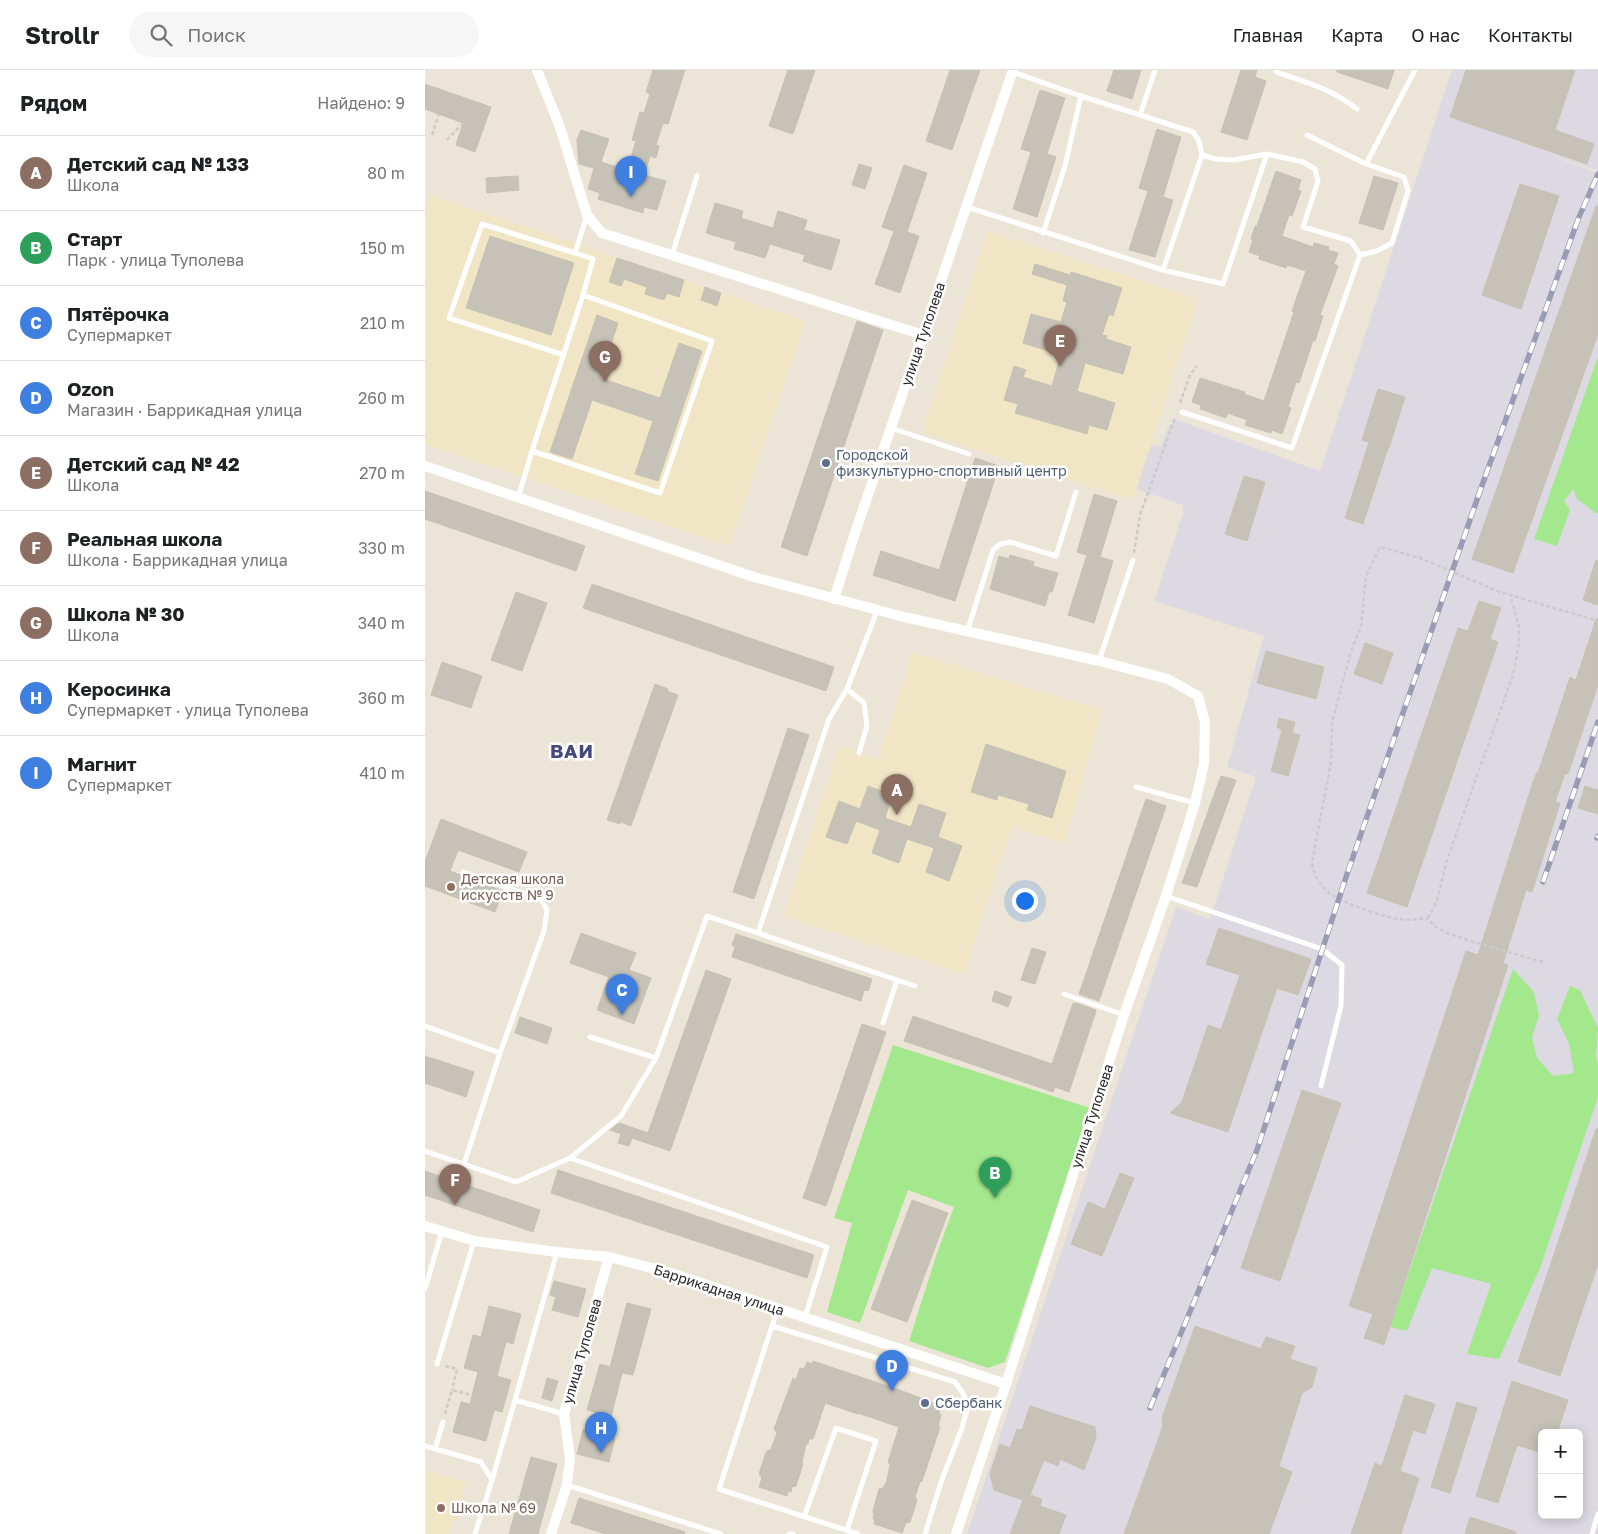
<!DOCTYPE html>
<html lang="ru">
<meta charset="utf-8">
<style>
:root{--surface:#fff;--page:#f6f6f6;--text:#202124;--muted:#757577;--line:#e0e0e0;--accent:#d93025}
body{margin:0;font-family:"Golos Text",sans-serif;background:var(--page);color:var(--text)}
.controls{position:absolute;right:15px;bottom:15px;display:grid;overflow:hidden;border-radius:8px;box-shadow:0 2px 12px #0003}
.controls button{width:45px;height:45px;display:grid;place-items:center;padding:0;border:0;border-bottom:1px solid var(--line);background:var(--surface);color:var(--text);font:25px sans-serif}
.you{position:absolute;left:599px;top:830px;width:18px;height:18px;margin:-12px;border:4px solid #fff;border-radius:50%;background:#1a73e8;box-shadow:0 0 0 8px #1a73e833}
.badge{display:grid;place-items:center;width:32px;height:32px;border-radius:50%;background:var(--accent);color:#fff;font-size:16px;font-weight:700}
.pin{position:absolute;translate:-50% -41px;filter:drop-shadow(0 1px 2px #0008)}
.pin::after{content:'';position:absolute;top:26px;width:18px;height:15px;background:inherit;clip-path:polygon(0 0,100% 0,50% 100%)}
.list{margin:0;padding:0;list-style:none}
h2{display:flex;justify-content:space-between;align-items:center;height:65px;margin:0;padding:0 20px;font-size:21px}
h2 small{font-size:16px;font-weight:400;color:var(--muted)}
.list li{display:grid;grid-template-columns:32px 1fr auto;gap:15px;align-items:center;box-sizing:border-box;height:75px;padding:0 20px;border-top:1px solid var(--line)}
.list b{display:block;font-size:19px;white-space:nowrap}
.list p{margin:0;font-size:16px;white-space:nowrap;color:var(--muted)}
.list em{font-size:16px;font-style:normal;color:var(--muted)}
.icon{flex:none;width:28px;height:28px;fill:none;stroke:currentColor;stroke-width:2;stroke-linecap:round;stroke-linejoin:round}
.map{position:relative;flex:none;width:1173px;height:1464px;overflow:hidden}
header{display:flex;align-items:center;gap:30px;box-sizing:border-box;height:70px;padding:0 25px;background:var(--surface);border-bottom:1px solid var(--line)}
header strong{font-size:24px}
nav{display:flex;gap:28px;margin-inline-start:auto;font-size:18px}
.search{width:350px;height:45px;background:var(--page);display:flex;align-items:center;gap:12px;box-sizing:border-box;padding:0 18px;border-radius:28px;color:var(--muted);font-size:19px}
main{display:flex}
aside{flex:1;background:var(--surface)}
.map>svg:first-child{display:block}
.industrial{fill:#ddd9e3;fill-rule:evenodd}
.education{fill:#f0e6c5}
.green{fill:#a4e88e}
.building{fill:#c7c2b7;stroke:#c7c1b1}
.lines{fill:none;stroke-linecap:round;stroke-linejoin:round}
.path{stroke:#cbcbcb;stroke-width:2.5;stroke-dasharray:4 2.5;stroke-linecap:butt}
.service{stroke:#fff;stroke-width:5}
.minor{stroke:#fff;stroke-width:10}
.rail-casing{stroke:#9a9bb4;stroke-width:5.5}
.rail{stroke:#fff;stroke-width:4;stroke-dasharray:11;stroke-linecap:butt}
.service-dot{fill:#5c6f8a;stroke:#fff;stroke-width:2}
.education-dot{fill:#8d6e63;stroke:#fff;stroke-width:2}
.labels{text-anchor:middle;stroke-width:5;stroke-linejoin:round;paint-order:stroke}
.street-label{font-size:14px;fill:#282828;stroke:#fff}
.service-label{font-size:14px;fill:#4e5e75;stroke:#fff;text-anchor:start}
.education-label{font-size:14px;fill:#785e54;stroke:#fff;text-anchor:start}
.district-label{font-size:19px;font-weight:bold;letter-spacing:1px;fill:#45497b;stroke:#fff}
</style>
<header>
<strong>Strollr</strong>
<div class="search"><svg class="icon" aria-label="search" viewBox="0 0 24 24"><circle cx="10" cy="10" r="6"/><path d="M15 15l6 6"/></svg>Поиск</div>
<nav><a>Главная</a><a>Карта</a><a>О нас</a><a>Контакты</a></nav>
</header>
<main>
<aside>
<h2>Рядом<small>Найдено: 9</small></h2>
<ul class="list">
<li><span class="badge" style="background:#8d6e63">A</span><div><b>Детский сад № 133</b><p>Школа</p></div><em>80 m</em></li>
<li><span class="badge" style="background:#2e9e5b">B</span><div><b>Старт</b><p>Парк · улица Туполева</p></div><em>150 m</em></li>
<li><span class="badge" style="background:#3f7fe0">C</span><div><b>Пятёрочка</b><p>Супермаркет</p></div><em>210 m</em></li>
<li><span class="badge" style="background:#3f7fe0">D</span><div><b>Ozon</b><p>Магазин · Баррикадная улица</p></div><em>260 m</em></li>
<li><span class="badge" style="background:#8d6e63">E</span><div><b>Детский сад № 42</b><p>Школа</p></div><em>270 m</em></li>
<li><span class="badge" style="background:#8d6e63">F</span><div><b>Реальная школа</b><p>Школа · Баррикадная улица</p></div><em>330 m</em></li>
<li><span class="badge" style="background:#8d6e63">G</span><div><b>Школа № 30</b><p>Школа</p></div><em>340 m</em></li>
<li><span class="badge" style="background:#3f7fe0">H</span><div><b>Керосинка</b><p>Супермаркет · улица Туполева</p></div><em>360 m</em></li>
<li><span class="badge" style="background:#3f7fe0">I</span><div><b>Магнит</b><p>Супермаркет</p></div><em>410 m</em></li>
</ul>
</aside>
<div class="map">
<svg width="1173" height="1464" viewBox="0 0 1173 1464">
<rect width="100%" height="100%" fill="#ece5d7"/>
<path class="industrial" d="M 1027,0 L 1173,0 L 1173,101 L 1108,79 L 1173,103 L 1173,1464 L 542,1464 L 751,837 L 785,849 L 831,707 L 802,697 L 839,566 L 729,531 L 758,443 L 758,435 L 711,419 L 726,375 L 736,377 L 743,357 L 752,350 L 895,401 ZM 1117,1363 L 1154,1363 L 1154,1445 L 1117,1445 Z"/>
<path class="education" d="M 6,125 L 381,251 L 304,476 L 0,374 L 0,141 Z
M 563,161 L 773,229 L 708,430 L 497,362 Z
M 487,582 L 677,640 L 639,773 L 587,756 L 539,904 L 359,846 L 414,676 L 454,689 Z
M 0,1400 L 41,1412 L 25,1464 L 0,1464 Z"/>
<path class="green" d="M 1173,286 L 1173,443 L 1171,443 L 1152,429 L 1148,419 L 1139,431 L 1145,440 L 1132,476 L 1109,469 Z
M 1088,899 L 1109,922 L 1114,946 L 1107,967 L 1112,988 L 1128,1006 L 1149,1003 L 1144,974 L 1132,949 L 1145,916 L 1155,920 L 1173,958 L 1171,987 L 1173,993 L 1173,1027 L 1115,1198 L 1074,1289 L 1042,1284 L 1066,1214 L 1007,1198 L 982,1261 L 965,1257 Z
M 468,975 L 665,1038 L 580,1292 L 563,1298 L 484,1271 L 511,1186 L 529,1137 L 483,1120 L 435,1253 L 402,1242 L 427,1153 L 409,1148 Z"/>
<path class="building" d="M 228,0 L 260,0 L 243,54 L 238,53 L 231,75 L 234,76 L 231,88 L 225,86 L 219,105 L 241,111 L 232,140 L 219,137 L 218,143 L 173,129 L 175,123 L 163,119 L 169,98 L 154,94 L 152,70 L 156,60 L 184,69 L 176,92 L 202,100 L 211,71 L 207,70 L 215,42 L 219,43 L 225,24 L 221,22 Z
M 363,0 L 390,0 L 368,64 L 344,56 Z
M 525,0 L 555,0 L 527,80 L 501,71 Z
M 689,0 L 716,0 L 707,29 L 682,21 Z
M 816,0 L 832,0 L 830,7 L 841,11 L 822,70 L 796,62 Z
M 912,0 L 969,0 L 963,19 L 912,2 Z
M 1041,0 L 1150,0 L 1130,60 L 1169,74 L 1162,94 L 1025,47 Z
M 0,14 L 66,37 L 50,82 L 31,75 L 38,53 L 0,39 Z
M 615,20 L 640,28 L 622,84 L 631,87 L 612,147 L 588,139 L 606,82 L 596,79 Z
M 732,59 L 756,67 L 738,127 L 748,130 L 730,187 L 704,180 L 723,121 L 714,118 Z
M 434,94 L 447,98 L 440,119 L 427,115 Z
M 479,95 L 502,103 L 482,162 L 494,166 L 475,223 L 450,214 L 469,161 L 457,157 Z
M 851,101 L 876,110 L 873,120 L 876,121 L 867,146 L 864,145 L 857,166 L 888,177 L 889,173 L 904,177 L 903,180 L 913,183 L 909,194 L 913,196 L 895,245 L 898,246 L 890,271 L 888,270 L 874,313 L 871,312 L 863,337 L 866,338 L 857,364 L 847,360 L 846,363 L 820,355 L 822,350 L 803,343 L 801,348 L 775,339 L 776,335 L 767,332 L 775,308 L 820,322 L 819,324 L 839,331 L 869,242 L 867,241 L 881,201 L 862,195 L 861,198 L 834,189 L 835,186 L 824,182 L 828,169 L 826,169 L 830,156 L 832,156 Z
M 93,106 L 94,120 L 62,123 L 61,108 Z
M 949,106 L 973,113 L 958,160 L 934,153 Z
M 1095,114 L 1134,126 L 1096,239 L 1057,225 Z
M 290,133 L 318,141 L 316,148 L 348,158 L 353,141 L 382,150 L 379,160 L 415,170 L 406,200 L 378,191 L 380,185 L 345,174 L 340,188 L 309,179 L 311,172 L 281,163 Z
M 1171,136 L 1173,136 L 1173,264 L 1088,503 L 1047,489 Z
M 65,166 L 149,193 L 126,265 L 41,238 Z
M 192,188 L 259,210 L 254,227 L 242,223 L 239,230 L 220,224 L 222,217 L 199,209 L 196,216 L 184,212 Z
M 610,194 L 645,205 L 646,202 L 697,218 L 688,246 L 684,244 L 677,265 L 682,266 L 681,269 L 706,277 L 698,304 L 660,293 L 652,321 L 690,333 L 682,360 L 664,355 L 662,364 L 590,343 L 593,334 L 579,330 L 589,296 L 601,300 L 598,307 L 627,316 L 636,285 L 598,273 L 606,244 L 636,252 L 642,232 L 638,231 L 642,215 L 607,204 Z
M 280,217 L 296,223 L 292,236 L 276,230 Z
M 172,245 L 193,253 L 175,308 L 235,328 L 254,273 L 277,281 L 233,411 L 210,404 L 228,351 L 167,330 L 147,389 L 125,382 Z
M 432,251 L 458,260 L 382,486 L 356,477 Z
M 953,319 L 980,327 L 964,378 L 963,378 L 938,454 L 920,448 L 944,372 L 937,370 Z
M 550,388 L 574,396 L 530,531 L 448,505 L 456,481 L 514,500 Z
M 819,406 L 840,412 L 822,471 L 800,464 Z
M 0,421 L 160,476 L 151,501 L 0,449 Z
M 669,424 L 692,431 L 675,487 L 688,491 L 669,553 L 643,545 L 662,485 L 652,482 Z
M 585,485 L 609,492 L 608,496 L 633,503 L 627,522 L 624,522 L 620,536 L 565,519 L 574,486 L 584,489 Z
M 1171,490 L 1173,491 L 1173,535 L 1158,530 Z
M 167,514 L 409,597 L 401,621 L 158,538 Z
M 91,522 L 122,533 L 97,601 L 66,590 Z
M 1054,531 L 1076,538 L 1065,569 L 1073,572 L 982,837 L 942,823 L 1033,558 L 1043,561 Z
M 1171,549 L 1173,549 L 1173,615 L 1143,704 L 1140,703 L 1130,732 L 1135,733 L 1107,822 L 1101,820 L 1078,893 L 1083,895 L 959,1275 L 939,1268 L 948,1244 L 924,1236 L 1041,881 L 1053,885 L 1107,715 L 1112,702 L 1113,703 L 1145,607 L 1151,610 Z
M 940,573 L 968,583 L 957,614 L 929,604 Z
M 841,581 L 899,597 L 891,629 L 832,613 Z
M 17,592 L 57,606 L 46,638 L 6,625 Z
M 230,614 L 243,619 L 242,621 L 253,625 L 206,756 L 196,752 L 195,754 L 182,750 Z
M 854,648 L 870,652 L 867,663 L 875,665 L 863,706 L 846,701 L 857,660 L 852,657 Z
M 363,658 L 384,665 L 329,829 L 308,822 Z
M 561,674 L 641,701 L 627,748 L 602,740 L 604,734 L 573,725 L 572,730 L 546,722 Z
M 796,706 L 811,710 L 772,817 L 757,813 Z
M 443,716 L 467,725 L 460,748 L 486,757 L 494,734 L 521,743 L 513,767 L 537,776 L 524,811 L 501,802 L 509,778 L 482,769 L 474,793 L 447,783 L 455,760 L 431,751 L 422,774 L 401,767 L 414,731 L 435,739 Z
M 1160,716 L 1173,720 L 1173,744 L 1153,738 Z
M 721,729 L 741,736 L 674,931 L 654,924 Z
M 16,749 L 102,782 L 94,802 L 33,780 L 25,801 L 78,821 L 70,842 L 0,816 L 0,792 Z
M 794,858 L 886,889 L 873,925 L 852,918 L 803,1062 L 745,1043 L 757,1032 L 783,955 L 796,960 L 815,905 L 781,894 Z
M 156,863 L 211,883 L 204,900 L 226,908 L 209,954 L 172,940 L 184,907 L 145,893 Z
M 311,864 L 447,909 L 443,921 L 439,920 L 436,931 L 307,887 L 310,877 L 307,875 Z
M 607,878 L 621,882 L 610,914 L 596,910 Z
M 281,900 L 306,909 L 245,1081 L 207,1068 L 204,1076 L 193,1073 L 196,1064 L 185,1060 L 194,1053 L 223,1063 Z
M 570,921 L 587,927 L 583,937 L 567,931 Z
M 648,933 L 650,934 L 651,933 L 671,940 L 671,941 L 644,1022 L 630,1017 L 628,1022 L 479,971 L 488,946 L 627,994 Z
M 95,947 L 127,958 L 122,974 L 90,963 Z
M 437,954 L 461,962 L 401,1136 L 378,1128 Z
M 0,986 L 49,1002 L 41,1027 L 0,1013 Z
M 877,1020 L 916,1033 L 855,1211 L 816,1198 Z
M 1171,1059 L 1173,1059 L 1173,1194 L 1135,1306 L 1093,1292 Z
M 133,1100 L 389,1185 L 382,1208 L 126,1123 Z
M 0,1101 L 115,1140 L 108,1162 L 0,1125 Z
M 695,1103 L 709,1108 L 677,1186 L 646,1174 L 663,1132 L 680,1139 Z
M 487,1130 L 523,1143 L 482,1252 L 446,1239 Z
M 129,1211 L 161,1219 L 153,1247 L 127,1240 L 131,1227 L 125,1225 Z
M 202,1233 L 226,1239 L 208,1305 L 197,1303 L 186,1347 L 162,1340 L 175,1294 L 185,1297 Z
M 64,1236 L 96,1244 L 88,1274 L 81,1272 L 72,1306 L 86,1310 L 77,1342 L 69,1340 L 61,1371 L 28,1362 L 36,1332 L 45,1334 L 53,1302 L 39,1298 L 48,1265 L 56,1267 Z
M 770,1256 L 836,1279 L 841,1267 L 870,1276 L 865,1289 L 892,1298 L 887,1317 L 877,1323 L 854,1396 L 867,1402 L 844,1464 L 699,1464 L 738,1356 L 737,1348 Z
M 388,1291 L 480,1322 L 511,1334 L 510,1337 L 516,1338 L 514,1344 L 516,1345 L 513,1356 L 515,1357 L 497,1411 L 495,1412 L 490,1427 L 492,1430 L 485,1452 L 481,1453 L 477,1463 L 449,1454 L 450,1449 L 448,1449 L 449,1444 L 448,1441 L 454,1419 L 458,1418 L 460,1414 L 461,1414 L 465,1395 L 463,1392 L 474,1357 L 433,1343 L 433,1344 L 400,1333 L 388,1369 L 384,1369 L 383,1374 L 381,1374 L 377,1392 L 378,1394 L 371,1416 L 367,1417 L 366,1422 L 363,1421 L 362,1426 L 334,1417 L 337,1408 L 334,1404 L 341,1382 L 346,1379 L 352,1363 L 349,1359 L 368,1308 L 371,1310 L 375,1298 L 379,1299 L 382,1292 L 387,1294 Z
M 122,1308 L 133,1311 L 127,1331 L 117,1328 Z
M 1087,1311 L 1143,1330 L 1132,1363 L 1117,1363 L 1117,1383 L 1092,1375 L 1073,1433 L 1051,1426 Z
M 980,1325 L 1010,1334 L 1000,1364 L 988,1360 L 975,1401 L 994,1408 L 976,1464 L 926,1464 L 950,1393 L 957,1396 Z
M 1032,1332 L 1052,1338 L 1025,1423 L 1006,1417 Z
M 605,1336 L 670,1357 L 671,1368 L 659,1400 L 635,1389 L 633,1396 L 619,1390 L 605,1425 L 617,1429 L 615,1436 L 641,1445 L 634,1464 L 585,1464 L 598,1430 L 569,1420 L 565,1404 L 575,1374 L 585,1378 L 592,1359 L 597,1360 Z
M 158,1360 L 190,1368 L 184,1392 L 152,1384 Z
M 106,1387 L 132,1394 L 113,1464 L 84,1464 Z
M 154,1428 L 260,1462 L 259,1464 L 181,1464 L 146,1453 Z
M 1045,1447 L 1091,1462 L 1091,1464 L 1040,1464 Z"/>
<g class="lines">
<path class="path" d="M 7,65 L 14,44
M 22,70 L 38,53
M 755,333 L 765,305 L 772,296
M 709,483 L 715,445 L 750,348
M 1003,848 L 1012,831 L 1022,790 L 1088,605 L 1094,572 L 1094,556 L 1085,525
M 1118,892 L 1042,870 L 1022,863 L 1009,856 L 1003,848 C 995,849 987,850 980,850 C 961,848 918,834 903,822 C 894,814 888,804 887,792 L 906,692 L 907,652 L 926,581 L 936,557 L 941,506 L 955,477 L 995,488 L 1075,522 L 1173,551
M 20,1296 L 32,1299 L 27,1320
M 20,1344 L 27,1320 L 47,1325"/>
<path class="service" d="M 851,0 L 851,2 C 881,12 907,19 932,39
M 588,2 L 656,26 L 768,62 L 774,71 L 777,85 L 791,89 L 809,90 L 842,84 L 878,92 L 890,99 L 893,111 L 878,157 L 926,171 L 935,185 L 867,378 L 757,342
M 715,45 L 730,0
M 882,65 L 941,94 L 979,107 L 983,121 L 967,173 L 952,181 L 935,185
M 941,94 L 990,0
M 542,137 L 738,200 L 798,214 L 842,84
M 618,163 L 640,96 L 656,26
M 247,185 L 272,106
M 738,200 L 777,85
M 158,225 L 287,271 L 235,423 L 107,381 Z
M 158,225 L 168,189 L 150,183 L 162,145
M 139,285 L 24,248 L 57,154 L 150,183
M 466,358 L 544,384
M 93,428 L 107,381
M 542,562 L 568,480 L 575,474 L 585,472 L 631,486 L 651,422
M 674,591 L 708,490
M 422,619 L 439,633 L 442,656 L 434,683
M 711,717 L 770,733
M 38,802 L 116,829 L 122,840 L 119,861 L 75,983 L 39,1094
M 741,826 L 897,879 L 917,895 L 916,936 L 896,1016
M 333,863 L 404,649 L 422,619 L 452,541
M 639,924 L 699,945
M 458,953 L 472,910
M 0,956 L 75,983
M 165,967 L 231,988
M 0,1081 L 91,1112 L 145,1088 L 196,1046 L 231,988 L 282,846 L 490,916
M 145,1088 L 402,1177 L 380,1247
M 132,1182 L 90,1330 L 139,1344
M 0,1219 L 17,1161
M 353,1239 L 347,1256 L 530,1312 L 539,1325 L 542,1340 L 537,1358 L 516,1412 L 500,1464
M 347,1256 L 294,1419 L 433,1464
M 12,1294 L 49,1171
M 0,1376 L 56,1392 L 67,1410 L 90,1330
M 10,1379 L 18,1352
M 142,1415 L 296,1464
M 379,1447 L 411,1358 L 451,1371 L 422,1460
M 50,1464 L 67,1410
M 364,1464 L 368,1464
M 1167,1464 L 1173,1444"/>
<path class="minor" d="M 112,0 L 135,57 L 162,145 L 177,163 L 498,265
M 0,396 L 329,507 L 475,546 L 674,591 L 743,609 L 773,626 L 780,652 L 779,694 L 770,733 L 741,826 L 699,945 L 581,1314 L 531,1464
M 409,529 L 430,463 L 588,0
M 0,1156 L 50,1171 L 132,1182 L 184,1187 L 246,1203 L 581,1314
M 126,1464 L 142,1415 L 145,1388 L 139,1344 L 184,1187"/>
<g class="rail-casing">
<path id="rail" d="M 1172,768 L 1173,766
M 1118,812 L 1173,652
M 725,1338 L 832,1080 L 920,810 L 1055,421 L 1154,147 L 1173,104"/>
</g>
<use href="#rail" class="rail"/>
</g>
<g class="service-dot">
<circle cx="401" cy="393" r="5"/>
<circle cx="500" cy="1333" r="5"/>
</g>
<g class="education-dot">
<circle cx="26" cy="817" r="5"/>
<circle cx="16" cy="1438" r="5"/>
</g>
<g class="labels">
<g class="street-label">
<text transform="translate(498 264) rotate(-71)" y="5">улица Туполева</text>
<text transform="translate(667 1046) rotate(-72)" y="5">улица Туполева</text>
<text transform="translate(294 1220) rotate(18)" y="5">Баррикадная улица</text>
<text transform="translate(157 1281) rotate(-74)" y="5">улица Туполева</text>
</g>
<g class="service-label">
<text x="411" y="390">Городской<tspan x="411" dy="16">физкультурно-спортивный центр</tspan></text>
<text x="510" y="1338">Сбербанк</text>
</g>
<g class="education-label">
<text x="36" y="814">Детская школа<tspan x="36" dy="16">искусств № 9</tspan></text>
<text x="26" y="1443">Школа № 69</text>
</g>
<g class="district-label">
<text x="147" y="688">ВАИ</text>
</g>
</g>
</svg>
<div class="controls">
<button>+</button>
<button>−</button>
</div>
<div class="you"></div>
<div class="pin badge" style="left:472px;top:745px;background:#8d6e63">A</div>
<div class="pin badge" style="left:570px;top:1128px;background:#2e9e5b">B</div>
<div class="pin badge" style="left:197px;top:945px;background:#3f7fe0">C</div>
<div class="pin badge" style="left:467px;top:1321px;background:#3f7fe0">D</div>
<div class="pin badge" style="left:635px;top:296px;background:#8d6e63">E</div>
<div class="pin badge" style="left:30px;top:1135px;background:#8d6e63">F</div>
<div class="pin badge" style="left:180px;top:312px;background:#8d6e63">G</div>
<div class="pin badge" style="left:176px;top:1383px;background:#3f7fe0">H</div>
<div class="pin badge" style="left:206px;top:127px;background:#3f7fe0">I</div>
</div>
</main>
